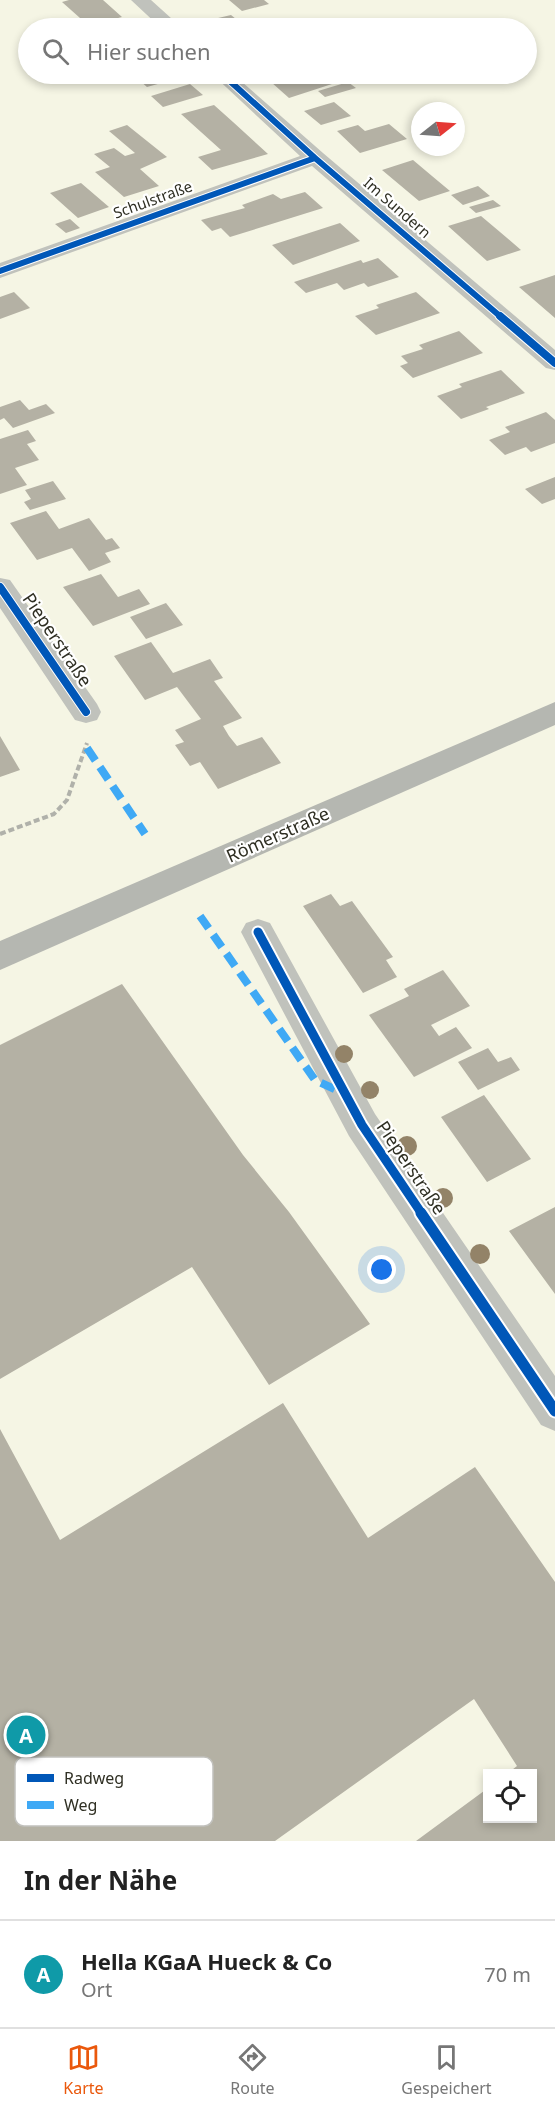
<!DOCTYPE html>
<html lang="de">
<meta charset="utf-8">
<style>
:root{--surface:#fff;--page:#f2f2f2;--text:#222;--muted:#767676;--line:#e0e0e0;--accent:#ea580c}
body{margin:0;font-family:"Noto Sans",sans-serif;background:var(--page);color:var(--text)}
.controls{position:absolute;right:18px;bottom:18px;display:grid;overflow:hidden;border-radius:0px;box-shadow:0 3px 9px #0003}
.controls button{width:54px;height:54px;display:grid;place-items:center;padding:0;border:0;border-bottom:2px solid var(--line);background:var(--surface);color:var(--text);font:30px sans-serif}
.compass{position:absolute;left:411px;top:102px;width:54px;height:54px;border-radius:50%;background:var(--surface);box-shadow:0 3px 9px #0003;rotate:73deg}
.you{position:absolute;left:382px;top:1270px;width:21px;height:21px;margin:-15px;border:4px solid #fff;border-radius:50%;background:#1a73e8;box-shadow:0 0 0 9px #1a73e833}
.badge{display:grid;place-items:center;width:39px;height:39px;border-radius:50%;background:var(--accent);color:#fff;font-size:20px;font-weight:700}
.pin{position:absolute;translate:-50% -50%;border:3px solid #fff;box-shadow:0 2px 6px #0006}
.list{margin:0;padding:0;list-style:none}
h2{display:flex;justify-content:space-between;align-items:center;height:78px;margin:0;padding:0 24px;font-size:26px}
h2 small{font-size:20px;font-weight:400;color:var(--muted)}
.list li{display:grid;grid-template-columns:39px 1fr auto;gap:18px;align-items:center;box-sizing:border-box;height:108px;padding:0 24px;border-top:2px solid var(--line)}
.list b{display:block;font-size:22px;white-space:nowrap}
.list p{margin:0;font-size:20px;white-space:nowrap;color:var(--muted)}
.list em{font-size:20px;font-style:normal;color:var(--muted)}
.icon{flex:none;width:33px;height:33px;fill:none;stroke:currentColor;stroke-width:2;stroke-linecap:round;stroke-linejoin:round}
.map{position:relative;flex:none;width:555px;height:1841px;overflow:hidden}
.search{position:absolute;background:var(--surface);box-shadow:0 3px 9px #0003;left:18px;right:18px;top:18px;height:66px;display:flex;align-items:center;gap:15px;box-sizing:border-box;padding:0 21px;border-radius:33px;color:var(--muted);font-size:22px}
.sheet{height:186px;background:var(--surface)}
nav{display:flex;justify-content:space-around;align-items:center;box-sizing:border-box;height:84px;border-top:2px solid var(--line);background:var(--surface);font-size:16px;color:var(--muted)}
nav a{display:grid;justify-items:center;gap:3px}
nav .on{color:var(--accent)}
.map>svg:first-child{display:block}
.building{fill:#b4b1a4}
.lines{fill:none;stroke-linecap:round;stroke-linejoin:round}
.path{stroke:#b0b1aa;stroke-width:4;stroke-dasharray:6 3;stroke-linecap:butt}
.street{fill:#c0c2bc;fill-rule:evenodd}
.secondary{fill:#b5b7b1;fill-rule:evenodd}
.quiet{stroke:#3fa9f5;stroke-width:8;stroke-dasharray:15 8;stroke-linecap:butt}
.cycleway-far3-casing{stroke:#fff;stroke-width:8}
.cycleway-far2-casing{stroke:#fff;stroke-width:10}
.cycleway-far1-casing{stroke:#fff;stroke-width:13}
.cycleway-casing{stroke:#fff;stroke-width:15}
.cycleway-far3{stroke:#0057b8;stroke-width:6}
.cycleway-far2{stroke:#0057b8;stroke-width:8}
.cycleway-far1{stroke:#0057b8;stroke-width:9}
.cycleway{stroke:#0057b8;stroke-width:11}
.tree{fill:#938368}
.labels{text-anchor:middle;stroke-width:4.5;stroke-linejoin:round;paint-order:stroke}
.far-street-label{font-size:15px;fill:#2f2f23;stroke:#fff}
.street-label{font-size:18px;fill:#2f2f23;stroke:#fff}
.key{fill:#fff;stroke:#c1c1bd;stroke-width:1.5}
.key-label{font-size:16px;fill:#2f2f23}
</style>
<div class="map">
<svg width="555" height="1841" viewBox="0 0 555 1841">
<rect width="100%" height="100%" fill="#f5f5e4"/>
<path class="building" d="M 69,0 L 103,0 L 122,17 L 80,28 L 69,28 L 63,23 L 80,18 L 62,2 Z
M 229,0 L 264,0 L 269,4 L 242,11 Z
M 231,15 L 247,28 L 208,28 L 201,22 Z
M 132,74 L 179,74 L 183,77 L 147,87 Z
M 262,74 L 320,74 L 332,84 L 289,98 Z
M 348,82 L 356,88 L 325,97 L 318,91 Z
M 190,84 L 203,95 L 163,107 L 151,96 Z
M 334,102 L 351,116 L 321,125 L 304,111 Z
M 214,105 L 233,122 L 268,154 L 212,170 L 198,157 L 221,150 L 181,114 Z
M 389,124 L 407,139 L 360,153 L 337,131 L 358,125 L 365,131 Z
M 127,125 L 167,157 L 140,169 L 159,186 L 124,197 L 95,172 L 110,167 L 94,154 L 114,148 L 125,156 L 135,153 L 109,131 Z
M 413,160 L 432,176 L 450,191 L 419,201 L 382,170 Z
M 81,183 L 109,207 L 78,218 L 50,193 Z
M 478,186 L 490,196 L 463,205 L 451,195 Z
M 305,192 L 323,208 L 230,237 L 221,228 L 212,231 L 201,220 L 245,208 L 242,205 L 273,194 L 281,199 Z
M 493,200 L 501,206 L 476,213 L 469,207 Z
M 481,216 L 500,232 L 521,250 L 487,261 L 448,226 Z
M 70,219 L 80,228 L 66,233 L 55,224 Z
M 340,223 L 360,241 L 293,265 L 272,245 Z
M 378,258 L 399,277 L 368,287 L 364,283 L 344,290 L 337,283 L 306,293 L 294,282 L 361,260 L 363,263 Z
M 555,275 L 555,318 L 519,287 Z
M 14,292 L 30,308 L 0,319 L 0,297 Z
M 416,292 L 440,313 L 376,335 L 355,316 L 379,308 L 376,305 Z
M 459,331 L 483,353 L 413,378 L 400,366 L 408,363 L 401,356 L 423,349 L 419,345 Z
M 501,370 L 525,393 L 486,407 L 489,409 L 461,419 L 437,396 L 462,387 L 459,384 Z
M 20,400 L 29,410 L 46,404 L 55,413 L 13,428 L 4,418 L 0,420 L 0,407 Z
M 546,412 L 555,420 L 555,443 L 531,452 L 526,447 L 505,455 L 489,440 L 510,432 L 505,427 Z
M 28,430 L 36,441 L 27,444 L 39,460 L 15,468 L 27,485 L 0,494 L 0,439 Z
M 555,477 L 555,499 L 542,504 L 525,489 Z
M 53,481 L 66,499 L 30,510 L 24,502 L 31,499 L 25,490 Z
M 46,511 L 59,529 L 89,518 L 106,540 L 112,538 L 120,548 L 105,553 L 111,562 L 89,571 L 72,548 L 37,560 L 10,523 Z
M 101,574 L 118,597 L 139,589 L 150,604 L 93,626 L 63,587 Z
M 166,603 L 183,625 L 146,639 L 130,617 Z
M 151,642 L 173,673 L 210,659 L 223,678 L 214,681 L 242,718 L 223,726 L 229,736 L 237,746 L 262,737 L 281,763 L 218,789 L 200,762 L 190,766 L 175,745 L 184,742 L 175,730 L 201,719 L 177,687 L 145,700 L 114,656 Z
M 0,736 L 20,770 L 0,777 Z
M 331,894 L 340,906 L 352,901 L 393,957 L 386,960 L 397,977 L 363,993 L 303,906 Z
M 443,970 L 470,1006 L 431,1025 L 439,1036 L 456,1027 L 472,1048 L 414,1077 L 369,1015 L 409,996 L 404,989 Z
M 122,984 L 243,1155 L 289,1212 L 370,1324 L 269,1385 L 192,1267 L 0,1379 L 0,1045 Z
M 488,1048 L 498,1062 L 511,1057 L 520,1070 L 478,1090 L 458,1062 Z
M 484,1095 L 531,1159 L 487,1182 L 441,1117 Z
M 555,1207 L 555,1294 L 509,1231 Z
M 283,1403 L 368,1538 L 475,1467 L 555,1582 L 555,1841 L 416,1841 L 488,1788 L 488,1818 L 532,1818 L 532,1773 L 508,1773 L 517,1766 L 474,1699 L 275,1841 L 0,1841 L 0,1429 L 60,1540 Z"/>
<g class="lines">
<path class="path" d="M 0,834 L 54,814 L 67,800 L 87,743"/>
<path class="street" d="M 131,0 L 151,0 L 182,28 L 161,28 Z
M 212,74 L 233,74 L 323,153 L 555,350 L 555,370 L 546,368 L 312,166 L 0,278 L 0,263 L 300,156 Z
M 0,578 L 10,580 L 97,704 L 101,712 L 97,720 L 86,723 L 75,720 L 0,608 Z
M 258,919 L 270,923 L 375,1114 L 555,1376 L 555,1431 L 541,1425 L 349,1136 L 241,932 L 246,923 Z"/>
<path class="secondary" d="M 555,702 L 555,725 L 0,970 L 0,941 Z"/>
<path class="quiet" d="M 87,748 L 145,834
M 200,916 L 315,1080 L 345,1094"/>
<g class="cycleway-far3-casing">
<path id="cycleway-far3" d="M 222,74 L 315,158 L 501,317
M 0,271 L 315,158"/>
</g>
<g class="cycleway-far2-casing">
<path id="cycleway-far2" d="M 500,316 L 555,363
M 0,587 L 86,712"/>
</g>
<g class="cycleway-far1-casing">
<path id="cycleway-far1" d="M 258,932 L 362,1125 L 422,1214"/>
</g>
<g class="cycleway-casing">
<path id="cycleway" d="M 421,1213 L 555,1411"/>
</g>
<use href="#cycleway-far3" class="cycleway-far3"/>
<use href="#cycleway-far2" class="cycleway-far2"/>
<use href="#cycleway-far1" class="cycleway-far1"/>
<use href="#cycleway" class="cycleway"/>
</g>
<g class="tree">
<circle cx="344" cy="1054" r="9"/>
<circle cx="370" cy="1090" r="9"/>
<circle cx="407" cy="1146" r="10"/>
<circle cx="443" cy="1198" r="10"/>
<circle cx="480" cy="1254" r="10"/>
</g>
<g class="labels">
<g class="far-street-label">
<text transform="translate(153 200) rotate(-20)" y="5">Schulstraße</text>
<text transform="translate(397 208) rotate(41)" y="5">Im Sundern</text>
</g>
<g class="street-label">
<text transform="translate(57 640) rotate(56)" y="6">Pieperstraße</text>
<text transform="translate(278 835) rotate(-24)" y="6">Römerstraße</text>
<text transform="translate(411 1168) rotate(56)" y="6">Pieperstraße</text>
</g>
</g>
<rect x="15" y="1757" width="198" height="69" rx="9" class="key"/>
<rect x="27" y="1774" width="27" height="8" fill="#0057b8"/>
<rect x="27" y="1801" width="27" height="8" fill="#3fa9f5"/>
<g class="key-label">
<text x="64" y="1784">Radweg</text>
<text x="64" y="1811">Weg</text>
</g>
</svg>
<div class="controls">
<button><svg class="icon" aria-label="locate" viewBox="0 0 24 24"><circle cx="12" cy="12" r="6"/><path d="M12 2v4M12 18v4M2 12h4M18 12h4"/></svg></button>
</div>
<svg class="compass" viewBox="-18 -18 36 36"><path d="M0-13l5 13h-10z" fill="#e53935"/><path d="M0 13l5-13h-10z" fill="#767676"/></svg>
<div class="you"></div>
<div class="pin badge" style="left:26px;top:1735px;background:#0f9aa8">A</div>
<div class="search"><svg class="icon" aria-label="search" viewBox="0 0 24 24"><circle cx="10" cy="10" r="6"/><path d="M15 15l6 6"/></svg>Hier suchen</div>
</div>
<section class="sheet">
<h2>In der Nähe<small></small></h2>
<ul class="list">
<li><span class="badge" style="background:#0f9aa8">A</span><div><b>Hella KGaA Hueck &amp; Co</b><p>Ort</p></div><em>70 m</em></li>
</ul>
</section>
<nav>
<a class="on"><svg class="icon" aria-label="map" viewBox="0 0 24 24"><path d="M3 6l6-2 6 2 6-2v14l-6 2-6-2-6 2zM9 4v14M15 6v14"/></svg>Karte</a>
<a><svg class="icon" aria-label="directions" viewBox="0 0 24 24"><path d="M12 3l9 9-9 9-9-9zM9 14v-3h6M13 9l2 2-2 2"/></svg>Route</a>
<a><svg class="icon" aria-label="saved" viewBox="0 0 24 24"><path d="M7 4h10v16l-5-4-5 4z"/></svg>Gespeichert</a>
</nav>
